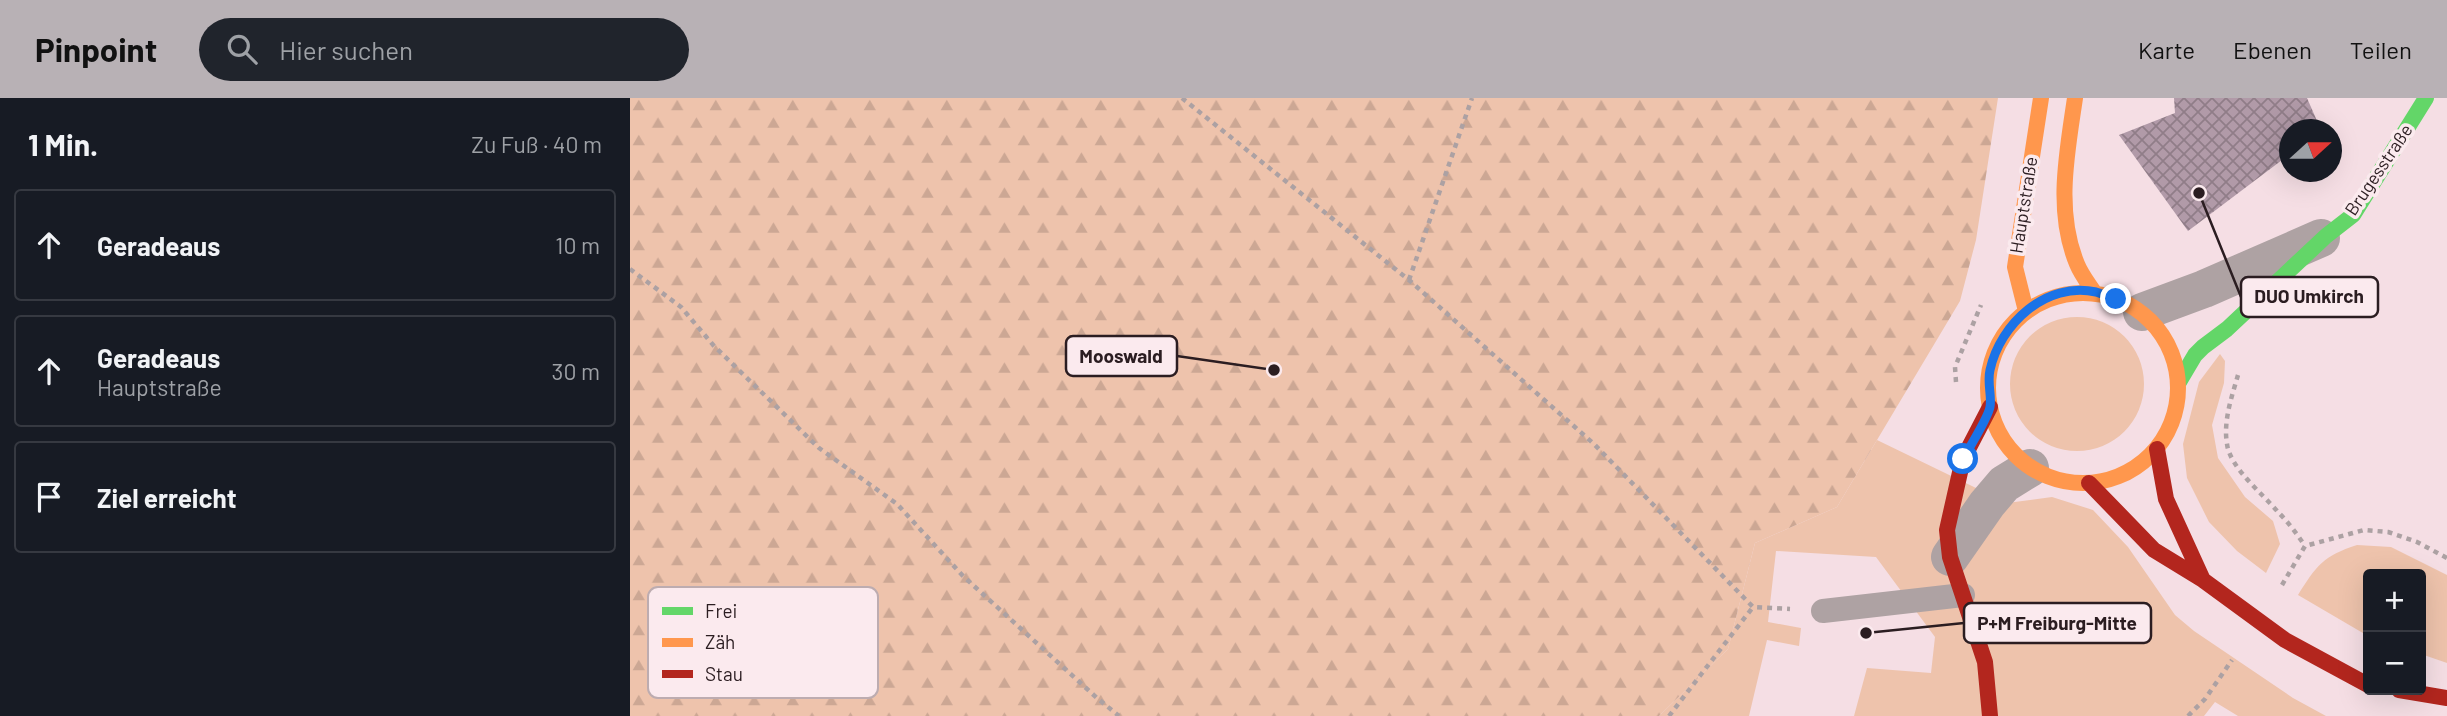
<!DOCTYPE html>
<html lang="de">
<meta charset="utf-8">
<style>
:root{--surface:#171b24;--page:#20242c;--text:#f1f3f6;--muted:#9ea1a6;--line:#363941;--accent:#b8b1b5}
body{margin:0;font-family:Barlow,sans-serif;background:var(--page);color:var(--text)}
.controls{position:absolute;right:21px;bottom:21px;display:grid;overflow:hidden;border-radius:7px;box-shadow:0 7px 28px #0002}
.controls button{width:63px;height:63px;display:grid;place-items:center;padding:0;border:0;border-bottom:2px solid var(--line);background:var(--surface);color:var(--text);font:35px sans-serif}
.compass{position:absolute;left:1649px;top:21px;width:63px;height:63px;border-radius:50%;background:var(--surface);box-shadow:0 7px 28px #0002;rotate:69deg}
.stop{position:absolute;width:21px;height:21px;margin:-16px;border:5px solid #1a73e8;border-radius:50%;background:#fff}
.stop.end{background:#1a73e8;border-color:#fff;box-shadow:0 2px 7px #0008}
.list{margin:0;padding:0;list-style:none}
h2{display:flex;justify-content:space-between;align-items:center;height:91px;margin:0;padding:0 28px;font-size:30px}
h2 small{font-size:23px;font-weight:400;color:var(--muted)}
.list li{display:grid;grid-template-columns:46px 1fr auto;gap:21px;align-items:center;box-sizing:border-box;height:112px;margin:0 14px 14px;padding:0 14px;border:2px solid var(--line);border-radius:7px}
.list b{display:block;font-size:26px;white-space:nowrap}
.list p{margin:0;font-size:23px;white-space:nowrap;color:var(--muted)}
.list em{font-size:23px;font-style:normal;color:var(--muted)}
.icon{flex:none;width:38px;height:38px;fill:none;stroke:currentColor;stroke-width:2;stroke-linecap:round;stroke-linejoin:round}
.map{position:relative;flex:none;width:1817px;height:618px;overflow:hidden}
header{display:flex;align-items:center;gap:42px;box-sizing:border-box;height:98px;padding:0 35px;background:var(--accent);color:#111}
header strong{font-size:33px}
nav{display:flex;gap:38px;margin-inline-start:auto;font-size:24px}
.search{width:490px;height:63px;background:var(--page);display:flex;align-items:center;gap:18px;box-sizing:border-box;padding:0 24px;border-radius:38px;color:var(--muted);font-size:26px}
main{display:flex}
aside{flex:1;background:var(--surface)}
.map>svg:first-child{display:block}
.green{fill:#eec3ac}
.forest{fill:url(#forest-firs)}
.building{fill:url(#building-cross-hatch)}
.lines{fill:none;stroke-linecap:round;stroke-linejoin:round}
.path{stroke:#aca1a3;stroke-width:4.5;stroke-dasharray:5 5;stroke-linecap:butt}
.lane{stroke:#aea2a3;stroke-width:24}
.street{stroke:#aea2a3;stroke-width:38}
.fast{stroke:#63d668;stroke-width:16}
.slow{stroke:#ff974d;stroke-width:16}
.jam{stroke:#b3261e;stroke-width:16}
.route{stroke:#1a73e8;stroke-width:9}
.labels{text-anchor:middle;stroke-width:7;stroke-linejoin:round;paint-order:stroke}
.street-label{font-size:18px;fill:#2b1d21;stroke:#fbeaee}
.key{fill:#fbeaee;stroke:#bdacb0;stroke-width:2}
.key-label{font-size:19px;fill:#2b1d21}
.leader{fill:none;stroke:#2b1d21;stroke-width:2.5}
.callout-dot{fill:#2b1d21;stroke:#fbeaee;stroke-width:2.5}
.callout{fill:#fbeaee;stroke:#2b1d21;stroke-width:2.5}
.callout-label{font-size:19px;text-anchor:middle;font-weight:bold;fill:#2b1d21}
</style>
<header>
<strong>Pinpoint</strong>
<div class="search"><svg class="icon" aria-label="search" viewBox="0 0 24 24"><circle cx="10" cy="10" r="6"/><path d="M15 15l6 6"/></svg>Hier suchen</div>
<nav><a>Karte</a><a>Ebenen</a><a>Teilen</a></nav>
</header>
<main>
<aside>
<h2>1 Min.<small>Zu Fuß · 40 m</small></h2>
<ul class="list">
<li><svg class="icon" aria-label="ahead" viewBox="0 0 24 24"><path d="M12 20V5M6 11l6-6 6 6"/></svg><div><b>Geradeaus</b></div><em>10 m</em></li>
<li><svg class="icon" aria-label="ahead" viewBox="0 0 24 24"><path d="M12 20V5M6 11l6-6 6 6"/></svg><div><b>Geradeaus</b><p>Hauptstraße</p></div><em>30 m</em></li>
<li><svg class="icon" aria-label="arrive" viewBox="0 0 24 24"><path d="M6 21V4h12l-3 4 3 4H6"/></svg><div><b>Ziel erreicht</b></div></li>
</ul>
</aside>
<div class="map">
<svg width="1817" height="618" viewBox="0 0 1817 618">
<defs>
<pattern id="forest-firs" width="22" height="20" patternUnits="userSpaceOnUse" patternTransform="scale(1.75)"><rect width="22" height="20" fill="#eec3ac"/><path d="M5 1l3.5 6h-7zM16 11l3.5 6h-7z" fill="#cca794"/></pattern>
<pattern id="building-cross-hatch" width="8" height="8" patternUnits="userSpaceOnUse" patternTransform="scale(1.75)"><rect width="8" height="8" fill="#b19aa8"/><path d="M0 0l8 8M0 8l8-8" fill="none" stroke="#907d88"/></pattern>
</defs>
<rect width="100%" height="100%" fill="#f5dee4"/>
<path class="green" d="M1380 286a67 67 0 1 1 134 0a67 67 0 1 1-134 0Z
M 1590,256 L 1595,263 L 1594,285 L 1582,327 L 1588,360 L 1615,399 L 1643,423 L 1650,446 L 1636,475 L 1607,453 L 1579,424 L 1557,380 L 1553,346 L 1569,284 Z
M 1247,342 L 1377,405 L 1422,399 L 1463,412 L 1498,449 L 1545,517 L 1564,533 L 1663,600 L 1696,618 L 1608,618 L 1585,604 L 1574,618 L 1224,618 L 1237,570 L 1301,575 L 1305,539 L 1246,459 L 1146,453 L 1138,524 L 1171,530 L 1169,548 L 1137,542 L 1119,618 L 1029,618 L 1098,551 L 1125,445 L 1207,409 Z
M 1727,447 L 1761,449 L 1817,477 L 1817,565 L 1791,556 L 1791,476 L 1738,476 L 1738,538 L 1668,497 C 1687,467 1693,458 1727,447 Z"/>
<path class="forest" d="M 0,0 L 1368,0 L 1346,142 L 1330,203 L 1207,409 L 1125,445 L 1098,551 L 1029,618 L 0,618 Z"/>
<path class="building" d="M 1544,0 L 1677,0 L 1691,32 L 1660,32 L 1660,56 L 1558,133 L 1489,37 L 1545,15 Z"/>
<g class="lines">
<path class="path" d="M 552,0 L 779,182 L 964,346 L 1123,509 L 1160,511
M 0,171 L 51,209 L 84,248 L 189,350 L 267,406 L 333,478 L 467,600 L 489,618
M 779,182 L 842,0
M 1608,277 C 1602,298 1593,323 1597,346 C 1600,370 1633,396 1648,414 C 1658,424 1667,436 1675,448
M 1326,284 L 1325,269 L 1351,207
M 1652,487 L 1675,448 L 1734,432 L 1758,434 L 1787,444 L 1817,460
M 1039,618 L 1123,509
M 1558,618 L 1575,601 L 1602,562"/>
<path class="lane" d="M 1193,513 L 1333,497"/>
<path class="street" d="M 1512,214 L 1574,191 L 1691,140
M 1320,459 L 1357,406 L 1374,386 L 1400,370"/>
<path class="fast" d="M 1549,284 L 1565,257 L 1573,249 L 1597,231 L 1696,138 L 1723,117 L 1796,0"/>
<path class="slow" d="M 1445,0 C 1437,55 1425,113 1447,166 C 1451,176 1458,185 1464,194
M1358 290a95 95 0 1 1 190 0a95 95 0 1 1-190 0Z
M 1396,213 L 1385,169 L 1411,0"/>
<path class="jam" d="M 1360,309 L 1333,361 L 1317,432 L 1320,459 L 1355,564 L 1360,618
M 1527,351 L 1536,401 L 1573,482
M 1459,385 L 1524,452 L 1573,482 L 1655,542 L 1738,587
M 1769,592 L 1817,600"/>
</g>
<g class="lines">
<path class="route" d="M 1333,361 C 1339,350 1358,320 1360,309 C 1362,298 1357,285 1360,272 C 1370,226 1416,183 1466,194 C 1472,196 1479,199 1486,201"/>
</g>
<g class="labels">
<g class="street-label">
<text transform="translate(1749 72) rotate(-56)" y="6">Brugesstraße</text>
<text transform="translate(1394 107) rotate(-81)" y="6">Hauptstraße</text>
</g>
</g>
<rect x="18" y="489" width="230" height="111" rx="10" class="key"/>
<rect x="32" y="509" width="31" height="8" fill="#63d668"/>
<rect x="32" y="540" width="31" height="9" fill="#ff974d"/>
<rect x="32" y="572" width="31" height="8" fill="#b3261e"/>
<g class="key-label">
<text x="75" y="520">Frei</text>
<text x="75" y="551">Zäh</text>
<text x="75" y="583">Stau</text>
</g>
<path class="leader" d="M1569 95L1611 199M644 272L547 258M1236 535L1334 525"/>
<g class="callout-dot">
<circle cx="1569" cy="95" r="7"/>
<circle cx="644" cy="272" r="7"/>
<circle cx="1236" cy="535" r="7"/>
</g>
<g class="callout">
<rect x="1611" y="179" width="137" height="40" rx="7"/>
<rect x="436" y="238" width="111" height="40" rx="7"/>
<rect x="1334" y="505" width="187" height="40" rx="7"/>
</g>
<g class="callout-label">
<text x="1679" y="205">DUO Umkirch</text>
<text x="491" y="265">Mooswald</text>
<text x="1427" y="532">P+M Freiburg-Mitte</text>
</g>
</svg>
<div class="controls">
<button>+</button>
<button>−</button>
</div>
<svg class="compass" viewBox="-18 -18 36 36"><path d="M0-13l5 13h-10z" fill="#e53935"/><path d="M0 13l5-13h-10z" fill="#9ea1a6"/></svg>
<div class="stop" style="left:1333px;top:361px"></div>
<div class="stop end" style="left:1486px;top:201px"></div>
</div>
</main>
